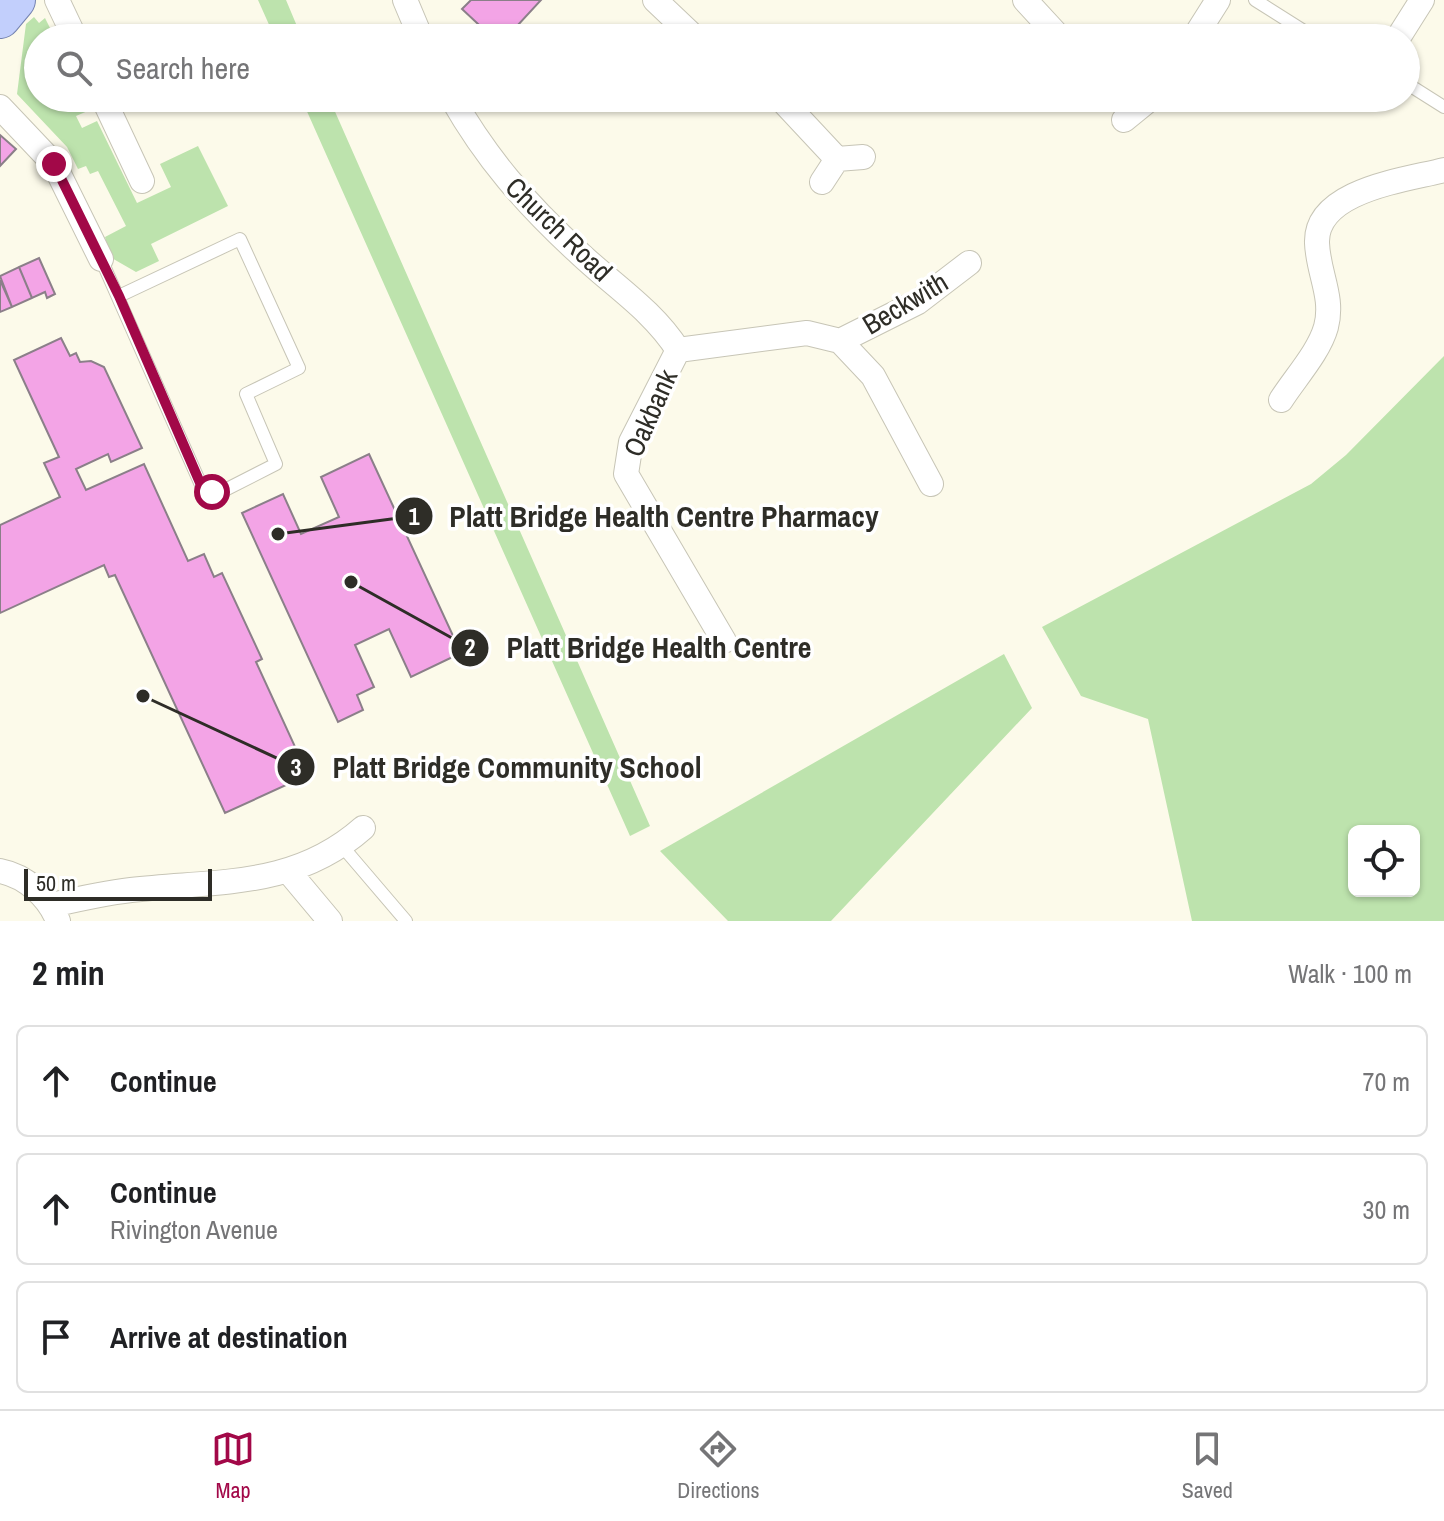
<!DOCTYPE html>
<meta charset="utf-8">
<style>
:root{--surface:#fff;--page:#f2f2f2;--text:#202124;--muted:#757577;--line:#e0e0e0;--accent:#a20848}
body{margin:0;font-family:"Archivo Narrow",sans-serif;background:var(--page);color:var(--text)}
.controls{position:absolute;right:24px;bottom:24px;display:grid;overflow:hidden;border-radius:12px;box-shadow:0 2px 6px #0004}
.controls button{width:72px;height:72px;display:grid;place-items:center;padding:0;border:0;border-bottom:2px solid var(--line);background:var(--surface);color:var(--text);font:40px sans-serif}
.scale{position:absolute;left:24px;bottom:20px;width:188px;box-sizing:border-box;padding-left:8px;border:4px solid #2e2d27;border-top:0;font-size:22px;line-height:28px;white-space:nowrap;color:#2e2d27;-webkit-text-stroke:6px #fff;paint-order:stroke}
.stop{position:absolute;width:24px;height:24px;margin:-18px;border:6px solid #a20848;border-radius:50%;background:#fff}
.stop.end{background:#a20848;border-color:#fff;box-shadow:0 2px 8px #0008}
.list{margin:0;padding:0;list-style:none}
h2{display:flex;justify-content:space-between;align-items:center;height:104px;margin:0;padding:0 32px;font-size:34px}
h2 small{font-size:26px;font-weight:400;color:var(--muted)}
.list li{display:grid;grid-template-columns:52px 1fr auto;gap:24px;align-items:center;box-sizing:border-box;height:112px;margin:0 16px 16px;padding:0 16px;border:2px solid var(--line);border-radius:12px}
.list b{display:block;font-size:30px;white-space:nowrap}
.list p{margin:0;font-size:26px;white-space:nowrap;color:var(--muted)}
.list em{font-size:26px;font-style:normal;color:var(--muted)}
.icon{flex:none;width:44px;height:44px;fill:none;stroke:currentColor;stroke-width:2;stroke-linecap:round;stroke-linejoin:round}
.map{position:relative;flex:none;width:1444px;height:921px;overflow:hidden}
.search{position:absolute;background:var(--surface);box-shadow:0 2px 6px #0004;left:24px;right:24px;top:24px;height:88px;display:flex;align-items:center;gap:20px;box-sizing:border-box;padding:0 28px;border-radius:44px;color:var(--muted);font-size:30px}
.sheet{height:488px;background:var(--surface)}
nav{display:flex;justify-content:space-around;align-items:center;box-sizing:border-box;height:112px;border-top:2px solid var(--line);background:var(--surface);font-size:22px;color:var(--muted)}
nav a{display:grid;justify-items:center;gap:4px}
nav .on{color:var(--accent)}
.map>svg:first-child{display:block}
.green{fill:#bde3ad;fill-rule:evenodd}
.building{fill:#f3a4e6;stroke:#8b7f89;stroke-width:2}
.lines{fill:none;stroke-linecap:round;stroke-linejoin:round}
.service-casing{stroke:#c7c5b6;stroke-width:14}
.minor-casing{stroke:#c7c5b6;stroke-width:26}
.primary-casing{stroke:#7482b0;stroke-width:42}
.service{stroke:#fff;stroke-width:12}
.minor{stroke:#fff;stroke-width:24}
.primary{stroke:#c2cffc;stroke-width:40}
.route{stroke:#a20848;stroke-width:10}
.labels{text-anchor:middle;stroke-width:7;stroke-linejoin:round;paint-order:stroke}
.street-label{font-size:28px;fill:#2e2d27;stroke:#fff}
.leader{fill:none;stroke:#2e2d27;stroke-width:3}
.callout-dot{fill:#2e2d27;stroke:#fff;stroke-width:3}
.mark-label{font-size:24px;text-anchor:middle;font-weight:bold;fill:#fff}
.callout-label{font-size:30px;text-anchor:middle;font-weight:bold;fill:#2e2d27;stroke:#fff;stroke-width:7;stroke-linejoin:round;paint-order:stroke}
</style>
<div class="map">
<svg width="1444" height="921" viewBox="0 0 1444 921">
<rect width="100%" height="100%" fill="#fcfaea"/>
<path class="green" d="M 258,0 L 286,0 L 302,38 L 275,38 Z
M 34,17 L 39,23 L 45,18 L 55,38 L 38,38 L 38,98 L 84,98 L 90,110 L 76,116 L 82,128 L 97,121 L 137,203 L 171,187 L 160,164 L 198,146 L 228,206 L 151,244 L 159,261 L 136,272 L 110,257 L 105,237 L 126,226 L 98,171 L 90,174 L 86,166 L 78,169 L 67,147 L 17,94 L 26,24 Z
M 301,98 L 329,98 L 650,826 L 630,836 Z
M 1444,356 L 1444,921 L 1192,921 L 1148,719 L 1081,696 L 1042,627 L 1311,484 L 1346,455 ZM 1354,831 L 1414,831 L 1414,891 L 1354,891 Z
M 1004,654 L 1032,708 L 831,921 L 728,921 L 660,851 Z"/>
<path class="building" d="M 471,0 L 541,0 L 506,38 L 493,38 L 462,9 Z
M 0,135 L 16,149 L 0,166 Z
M 39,258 L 55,294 L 47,298 L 45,292 L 32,298 L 19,267 Z
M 19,267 L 32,298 L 12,307 L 0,276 Z
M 0,280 L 12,307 L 0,312 Z
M 61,338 L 70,356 L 76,353 L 80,362 L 91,361 L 104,367 L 142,448 L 111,462 L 108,454 L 76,469 L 86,490 L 144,464 L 188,561 L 204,554 L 214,577 L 222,573 L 262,659 L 256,662 L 308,775 L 225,813 L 115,575 L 109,577 L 104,565 L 0,613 L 0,525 L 60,497 L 44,463 L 59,457 L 14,360 Z
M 369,454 L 461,653 L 411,677 L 389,629 L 355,645 L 374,687 L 357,695 L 363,710 L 338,722 L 242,513 L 283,494 L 301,534 L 339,517 L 321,477 Z"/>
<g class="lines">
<g class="service-casing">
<path id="service" d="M 1255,0 L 1315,38
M 1406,83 L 1444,107
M 101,259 L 201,485 L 212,492 L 221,492 L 276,464 L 246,394 L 299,368 L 240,239 L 119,296
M 342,846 L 406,921"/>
</g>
<g class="minor-casing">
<path id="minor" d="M 57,0 L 75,38
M 405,0 L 421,38
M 655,0 L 695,38
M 1025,0 L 1060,38
M 1194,38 L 1218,0
M 1398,38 L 1422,0
M 103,98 L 142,181
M 452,98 C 486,158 526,204 577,251 C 611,284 652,309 678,350
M 780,98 L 837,159
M 0,107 L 54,164 L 101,259
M 1124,120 L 1151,98
M 822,182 L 837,159 L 863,157
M 840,341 L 918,302 L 969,263
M 678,350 L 807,333 L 840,341 L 873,376 L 931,484
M 678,350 L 631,442 L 626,474 L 724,641
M 1281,400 C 1295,378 1319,352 1326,327 C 1334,297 1318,273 1317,243 C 1315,190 1406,180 1444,170
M 0,871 C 26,876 49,897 58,921
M 289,872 L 330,921
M 52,905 C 78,899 105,893 131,890 C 217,880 294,889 363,828"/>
</g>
<g class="primary-casing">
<path id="primary" d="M 0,18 L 15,0"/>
</g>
<use href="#service" class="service"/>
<use href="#minor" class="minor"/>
<use href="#primary" class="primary"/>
</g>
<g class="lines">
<path class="route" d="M 54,164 L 119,296 L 201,485 L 212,492"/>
</g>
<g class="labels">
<g class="street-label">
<text transform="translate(559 229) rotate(44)" y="10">Church Road</text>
<text transform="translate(905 303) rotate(-31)" y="10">Beckwith</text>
<text transform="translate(650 413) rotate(-66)" y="10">Oakbank</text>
</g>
</g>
<path class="leader" d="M278 534L414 516M351 582L470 648M143 696L296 767"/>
<g class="callout-dot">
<circle cx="278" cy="534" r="8"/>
<circle cx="351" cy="582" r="8"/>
<circle cx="143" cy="696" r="8"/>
<circle cx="414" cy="516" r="20"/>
<circle cx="470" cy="648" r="20"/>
<circle cx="296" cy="767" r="20"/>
</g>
<g class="mark-label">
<text x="414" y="525">1</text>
<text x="470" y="656">2</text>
<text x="296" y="776">3</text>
</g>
<g class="callout-label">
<text x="664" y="527">Platt Bridge Health Centre Pharmacy</text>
<text x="659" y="658">Platt Bridge Health Centre</text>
<text x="517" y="778">Platt Bridge Community School</text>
</g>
</svg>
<div class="controls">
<button><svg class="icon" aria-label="locate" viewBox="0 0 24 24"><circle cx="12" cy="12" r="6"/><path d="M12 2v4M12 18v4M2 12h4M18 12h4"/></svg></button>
</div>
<div class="scale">50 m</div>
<div class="stop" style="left:212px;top:492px"></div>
<div class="stop end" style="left:54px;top:164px"></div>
<div class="search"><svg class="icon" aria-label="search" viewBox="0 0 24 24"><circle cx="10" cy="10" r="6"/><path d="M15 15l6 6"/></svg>Search here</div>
</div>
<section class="sheet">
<h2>2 min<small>Walk · 100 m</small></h2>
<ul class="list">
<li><svg class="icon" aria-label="ahead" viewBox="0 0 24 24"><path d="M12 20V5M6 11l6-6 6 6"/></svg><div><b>Continue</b></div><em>70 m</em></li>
<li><svg class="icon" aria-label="ahead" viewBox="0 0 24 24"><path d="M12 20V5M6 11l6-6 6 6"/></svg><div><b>Continue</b><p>Rivington Avenue</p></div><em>30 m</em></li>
<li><svg class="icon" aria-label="arrive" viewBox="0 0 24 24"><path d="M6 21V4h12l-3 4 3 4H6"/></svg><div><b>Arrive at destination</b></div></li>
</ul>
</section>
<nav>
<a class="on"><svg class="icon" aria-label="map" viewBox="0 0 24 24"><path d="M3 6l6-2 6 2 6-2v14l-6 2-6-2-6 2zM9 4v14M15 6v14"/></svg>Map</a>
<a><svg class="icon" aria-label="directions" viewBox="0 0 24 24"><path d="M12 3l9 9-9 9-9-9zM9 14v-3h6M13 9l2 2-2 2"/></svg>Directions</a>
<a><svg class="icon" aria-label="saved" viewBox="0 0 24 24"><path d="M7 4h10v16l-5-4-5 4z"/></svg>Saved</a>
</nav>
